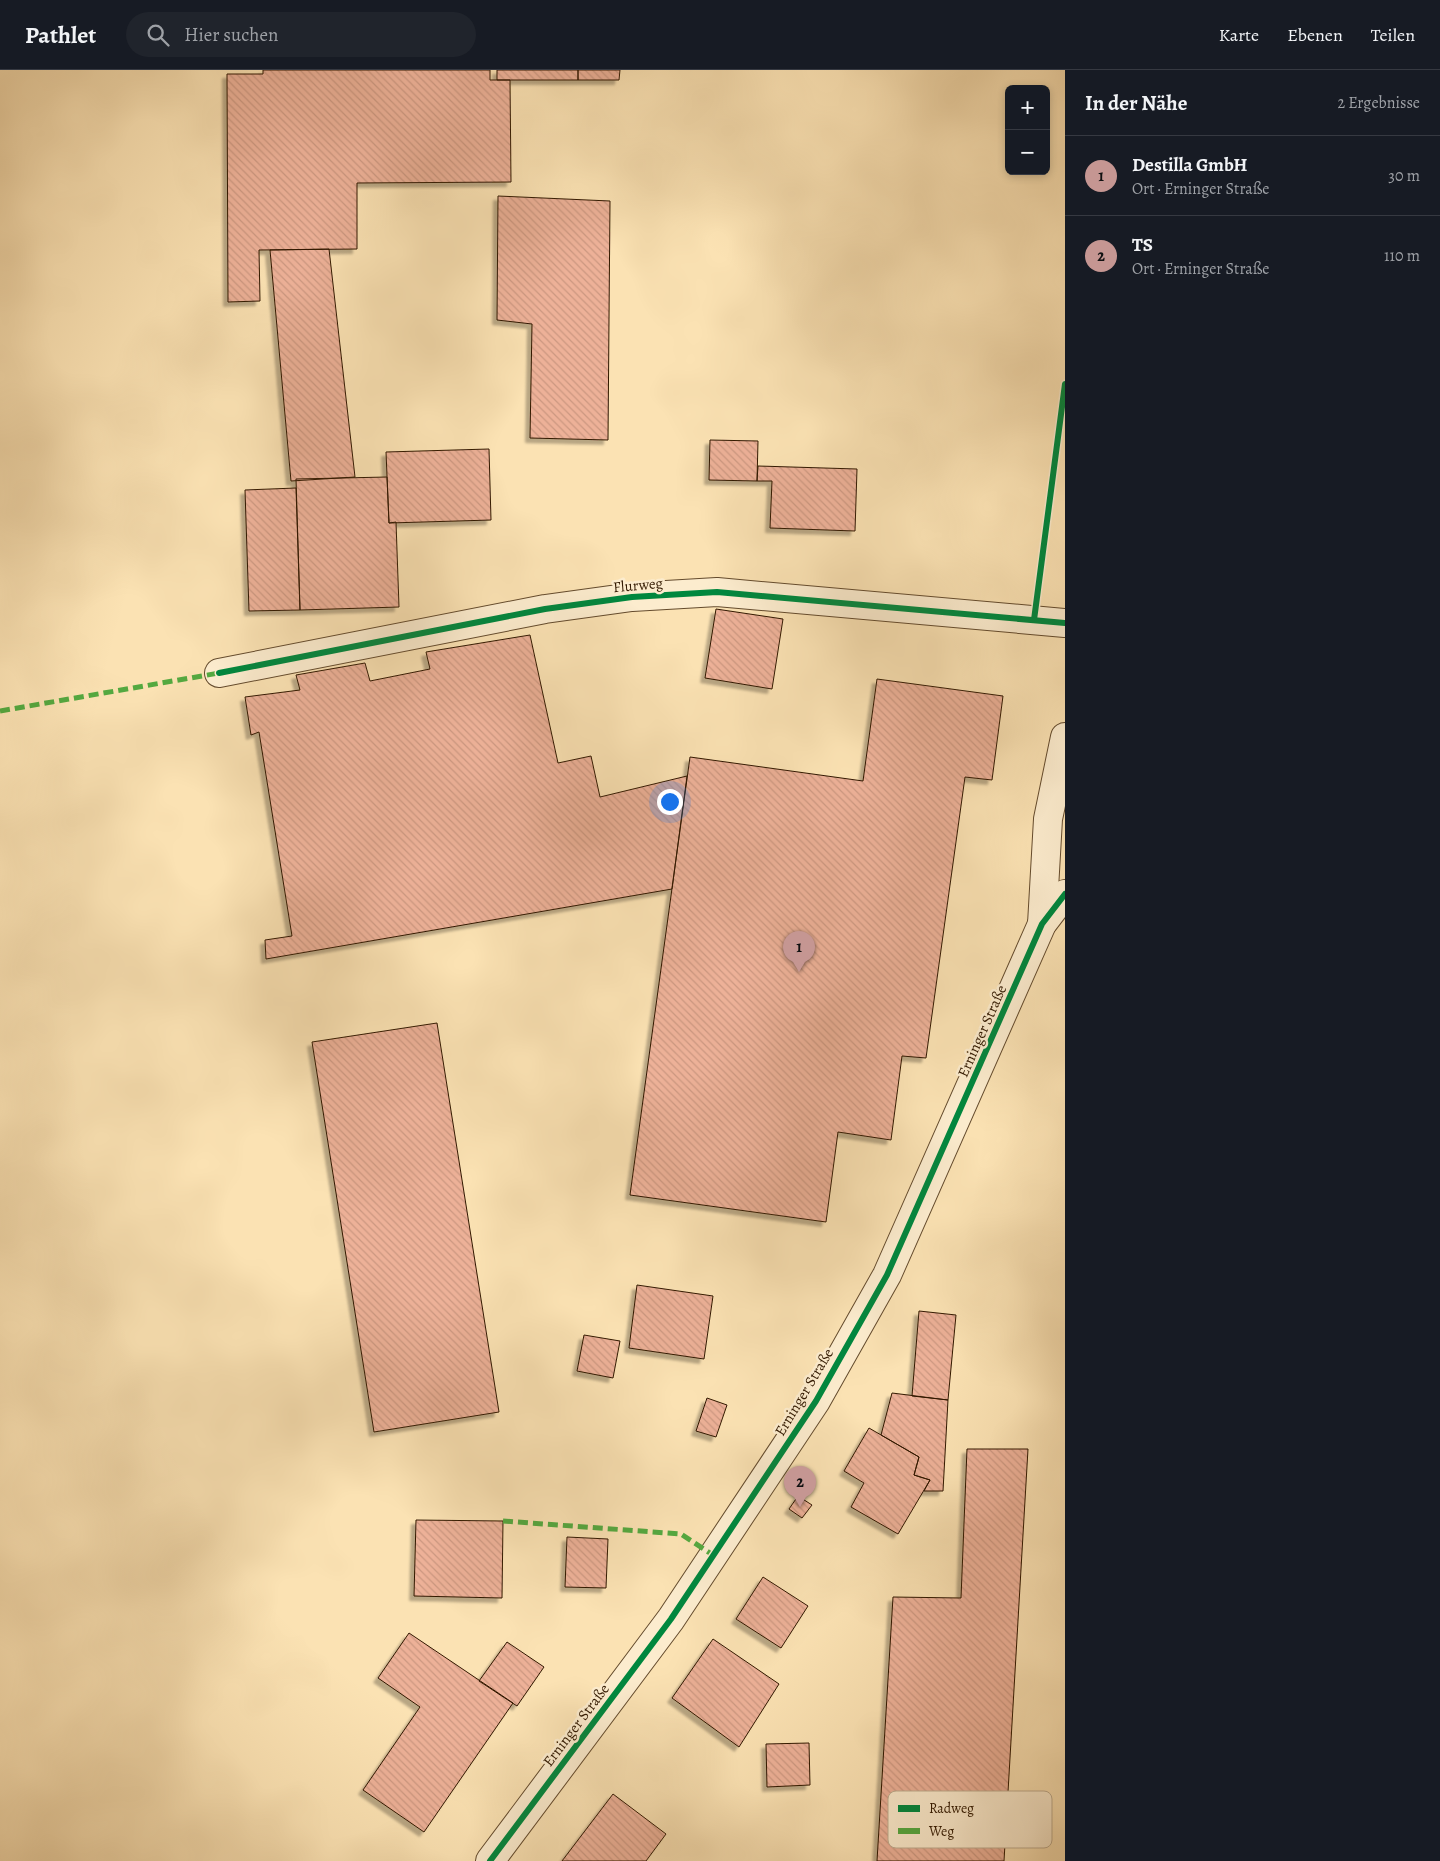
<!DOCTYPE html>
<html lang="de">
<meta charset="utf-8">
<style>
:root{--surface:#171b24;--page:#20242c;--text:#f1f3f6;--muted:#9ea1a6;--line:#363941;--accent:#c59692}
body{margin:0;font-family:Alegreya,serif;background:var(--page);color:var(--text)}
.controls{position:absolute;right:15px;top:15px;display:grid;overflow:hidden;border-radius:8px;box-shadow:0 2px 8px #0003}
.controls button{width:45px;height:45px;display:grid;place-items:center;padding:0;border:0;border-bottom:1px solid var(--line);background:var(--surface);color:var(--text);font:25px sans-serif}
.you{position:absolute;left:669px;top:731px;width:18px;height:18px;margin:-12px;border:4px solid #fff;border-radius:50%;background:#1a73e8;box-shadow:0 0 0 8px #1a73e833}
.badge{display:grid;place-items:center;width:32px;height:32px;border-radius:50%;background:var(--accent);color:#111;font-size:16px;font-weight:700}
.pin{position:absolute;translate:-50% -41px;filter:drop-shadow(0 1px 2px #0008)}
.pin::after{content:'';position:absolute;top:26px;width:18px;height:15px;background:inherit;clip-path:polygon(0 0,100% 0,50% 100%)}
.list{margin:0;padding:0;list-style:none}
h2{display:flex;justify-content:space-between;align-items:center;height:65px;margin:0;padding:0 20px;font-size:21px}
h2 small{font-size:16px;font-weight:400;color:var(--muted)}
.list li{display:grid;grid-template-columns:32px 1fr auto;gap:15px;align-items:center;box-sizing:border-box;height:80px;padding:0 20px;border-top:1px solid var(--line)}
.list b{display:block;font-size:19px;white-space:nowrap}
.list p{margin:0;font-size:16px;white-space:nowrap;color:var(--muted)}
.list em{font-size:16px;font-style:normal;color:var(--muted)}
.icon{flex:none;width:28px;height:28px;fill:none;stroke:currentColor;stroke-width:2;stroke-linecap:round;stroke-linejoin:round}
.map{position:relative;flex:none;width:1065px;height:1791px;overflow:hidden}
header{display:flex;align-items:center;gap:30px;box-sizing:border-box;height:70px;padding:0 25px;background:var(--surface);border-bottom:1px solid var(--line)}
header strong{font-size:24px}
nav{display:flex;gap:28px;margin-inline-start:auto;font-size:18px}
.search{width:350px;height:45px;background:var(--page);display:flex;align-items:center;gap:12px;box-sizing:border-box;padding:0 18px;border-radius:28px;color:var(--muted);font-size:19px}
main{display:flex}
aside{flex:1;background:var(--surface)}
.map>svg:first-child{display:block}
.building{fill:url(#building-back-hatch);stroke:#321900;filter:url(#shadow)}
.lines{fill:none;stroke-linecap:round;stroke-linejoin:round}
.minor-casing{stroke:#644b2d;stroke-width:30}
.tertiary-casing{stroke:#644b2d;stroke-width:30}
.minor{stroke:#fcecce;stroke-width:28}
.tertiary{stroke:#fcecce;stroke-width:28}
.quiet{stroke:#54a940;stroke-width:5;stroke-dasharray:10 5;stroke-linecap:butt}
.cycleway-casing{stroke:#fcecce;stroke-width:9}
.cycleway{stroke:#00873e;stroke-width:6}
.labels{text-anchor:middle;stroke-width:5;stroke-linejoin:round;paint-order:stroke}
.street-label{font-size:15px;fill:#321900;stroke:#fcecce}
.key{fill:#fcecce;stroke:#bfad90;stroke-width:1}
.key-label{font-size:14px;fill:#321900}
</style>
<header>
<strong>Pathlet</strong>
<div class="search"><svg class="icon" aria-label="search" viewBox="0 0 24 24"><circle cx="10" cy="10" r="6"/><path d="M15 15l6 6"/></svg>Hier suchen</div>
<nav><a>Karte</a><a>Ebenen</a><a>Teilen</a></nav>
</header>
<main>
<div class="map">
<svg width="1065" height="1791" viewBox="0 0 1065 1791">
<defs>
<pattern id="building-back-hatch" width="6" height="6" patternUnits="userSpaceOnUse" patternTransform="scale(1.25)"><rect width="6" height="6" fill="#edb198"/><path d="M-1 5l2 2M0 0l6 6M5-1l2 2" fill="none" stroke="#cc9881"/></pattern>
<filter id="shadow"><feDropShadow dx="-4.5" dy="4.5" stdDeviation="1" flood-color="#0004"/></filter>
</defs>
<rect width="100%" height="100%" fill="#fbe2b3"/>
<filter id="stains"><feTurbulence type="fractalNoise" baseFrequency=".004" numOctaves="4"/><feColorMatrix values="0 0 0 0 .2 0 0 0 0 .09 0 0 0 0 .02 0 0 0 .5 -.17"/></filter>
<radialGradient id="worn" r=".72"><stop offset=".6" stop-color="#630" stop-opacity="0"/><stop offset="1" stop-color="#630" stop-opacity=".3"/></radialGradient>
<path class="building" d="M 263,0 L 490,0 L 490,10 L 510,10 L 511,112 L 357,113 L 357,179 L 259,180 L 260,231 L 228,232 L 227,4 L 263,4 Z
M 497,0 L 578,0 L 578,10 L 497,10 Z
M 578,0 L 620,0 L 619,10 L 578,10 Z
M 498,126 L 610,131 L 608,370 L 530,368 L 532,254 L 497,250 Z
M 329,179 L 355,407 L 291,411 L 270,180 Z
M 710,370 L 758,371 L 757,411 L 709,410 Z
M 489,379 L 491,450 L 389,453 L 386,382 Z
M 758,396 L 857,399 L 855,461 L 770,458 L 772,411 L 757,411 Z
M 387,407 L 389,453 L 396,452 L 399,537 L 300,540 L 296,409 Z
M 296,418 L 300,540 L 249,541 L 245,420 Z
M 716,539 L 783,549 L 772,619 L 705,608 Z
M 530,565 L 558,693 L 591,686 L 600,727 L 687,706 L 672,819 L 266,889 L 265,870 L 292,866 L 259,662 L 251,665 L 245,627 L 300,620 L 296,605 L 365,593 L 370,611 L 430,599 L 426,582 Z
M 877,609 L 1003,626 L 992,710 L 965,707 L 926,988 L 902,986 L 891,1070 L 838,1062 L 826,1152 L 630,1125 L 690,687 L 863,711 Z
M 437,953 L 499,1342 L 374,1362 L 312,972 Z
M 637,1215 L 713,1226 L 704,1289 L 629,1278 Z
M 919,1241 L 956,1245 L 948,1330 L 912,1326 Z
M 584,1265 L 620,1271 L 613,1308 L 577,1301 Z
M 892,1323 L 948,1330 L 943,1421 L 924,1421 L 930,1410 L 914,1405 L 919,1387 L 881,1365 Z
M 707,1328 L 727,1335 L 716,1367 L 696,1361 Z
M 869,1358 L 919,1387 L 914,1405 L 930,1410 L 898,1464 L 851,1437 L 864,1413 L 844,1401 Z
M 967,1379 L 1028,1379 L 1004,1791 L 877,1791 L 893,1527 L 961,1528 Z
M 798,1426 L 812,1435 L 802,1448 L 789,1439 Z
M 416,1450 L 503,1451 L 502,1528 L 414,1526 Z
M 567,1467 L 608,1469 L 606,1518 L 565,1517 Z
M 763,1507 L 808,1536 L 781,1578 L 736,1549 Z
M 409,1563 L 513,1633 L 424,1762 L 363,1720 L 420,1637 L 378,1608 Z
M 713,1569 L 779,1614 L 739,1677 L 672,1628 Z
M 507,1572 L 544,1597 L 517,1636 L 479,1611 Z
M 809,1673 L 810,1715 L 767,1717 L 766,1674 Z
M 613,1724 L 666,1764 L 646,1791 L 562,1791 Z"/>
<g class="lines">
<g class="minor-casing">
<path id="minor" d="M 219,603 L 545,539 L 632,527 L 717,522 L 1065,553
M 1042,854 L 1048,749 L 1065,667"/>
</g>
<g class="tertiary-casing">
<path id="tertiary" d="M 490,1791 L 671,1549 L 816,1331 L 887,1205 L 1042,854 L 1065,824"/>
</g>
<use href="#minor" class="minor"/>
<use href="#tertiary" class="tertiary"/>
<path class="quiet" d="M 0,641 L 219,603
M 503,1451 L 681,1464 L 713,1485"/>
<g class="cycleway-casing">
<path id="cycleway" d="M 1034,550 L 1065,314
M 219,603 L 545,539 L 632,527 L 717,522 L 1065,553
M 490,1791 L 671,1549 L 816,1331 L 887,1205 L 1042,854 L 1065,824"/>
</g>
<use href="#cycleway" class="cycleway"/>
</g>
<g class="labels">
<g class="street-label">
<text transform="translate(638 515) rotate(-5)" y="5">Flurweg</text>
<text transform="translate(982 961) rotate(-66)" y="5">Erninger Straße</text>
<text transform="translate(804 1322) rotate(-59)" y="5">Erninger Straße</text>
<text transform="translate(576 1655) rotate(-53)" y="5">Erninger Straße</text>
</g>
</g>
<rect x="888" y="1721" width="164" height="57" rx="8" class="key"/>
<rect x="898" y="1735" width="22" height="7" fill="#00873e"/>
<rect x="898" y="1758" width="22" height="6" fill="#54a940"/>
<g class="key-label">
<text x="929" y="1743">Radweg</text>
<text x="929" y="1766">Weg</text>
</g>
<rect width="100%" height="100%" filter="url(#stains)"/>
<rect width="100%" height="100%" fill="url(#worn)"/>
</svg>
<div class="controls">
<button>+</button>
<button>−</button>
</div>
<div class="you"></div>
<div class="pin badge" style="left:799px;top:902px">1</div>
<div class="pin badge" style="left:800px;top:1437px">2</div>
</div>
<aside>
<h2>In der Nähe<small>2 Ergebnisse</small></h2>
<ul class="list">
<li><span class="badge">1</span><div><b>Destilla GmbH</b><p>Ort · Erninger Straße</p></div><em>30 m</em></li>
<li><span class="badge">2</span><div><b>TS</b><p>Ort · Erninger Straße</p></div><em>110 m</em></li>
</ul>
</aside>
</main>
